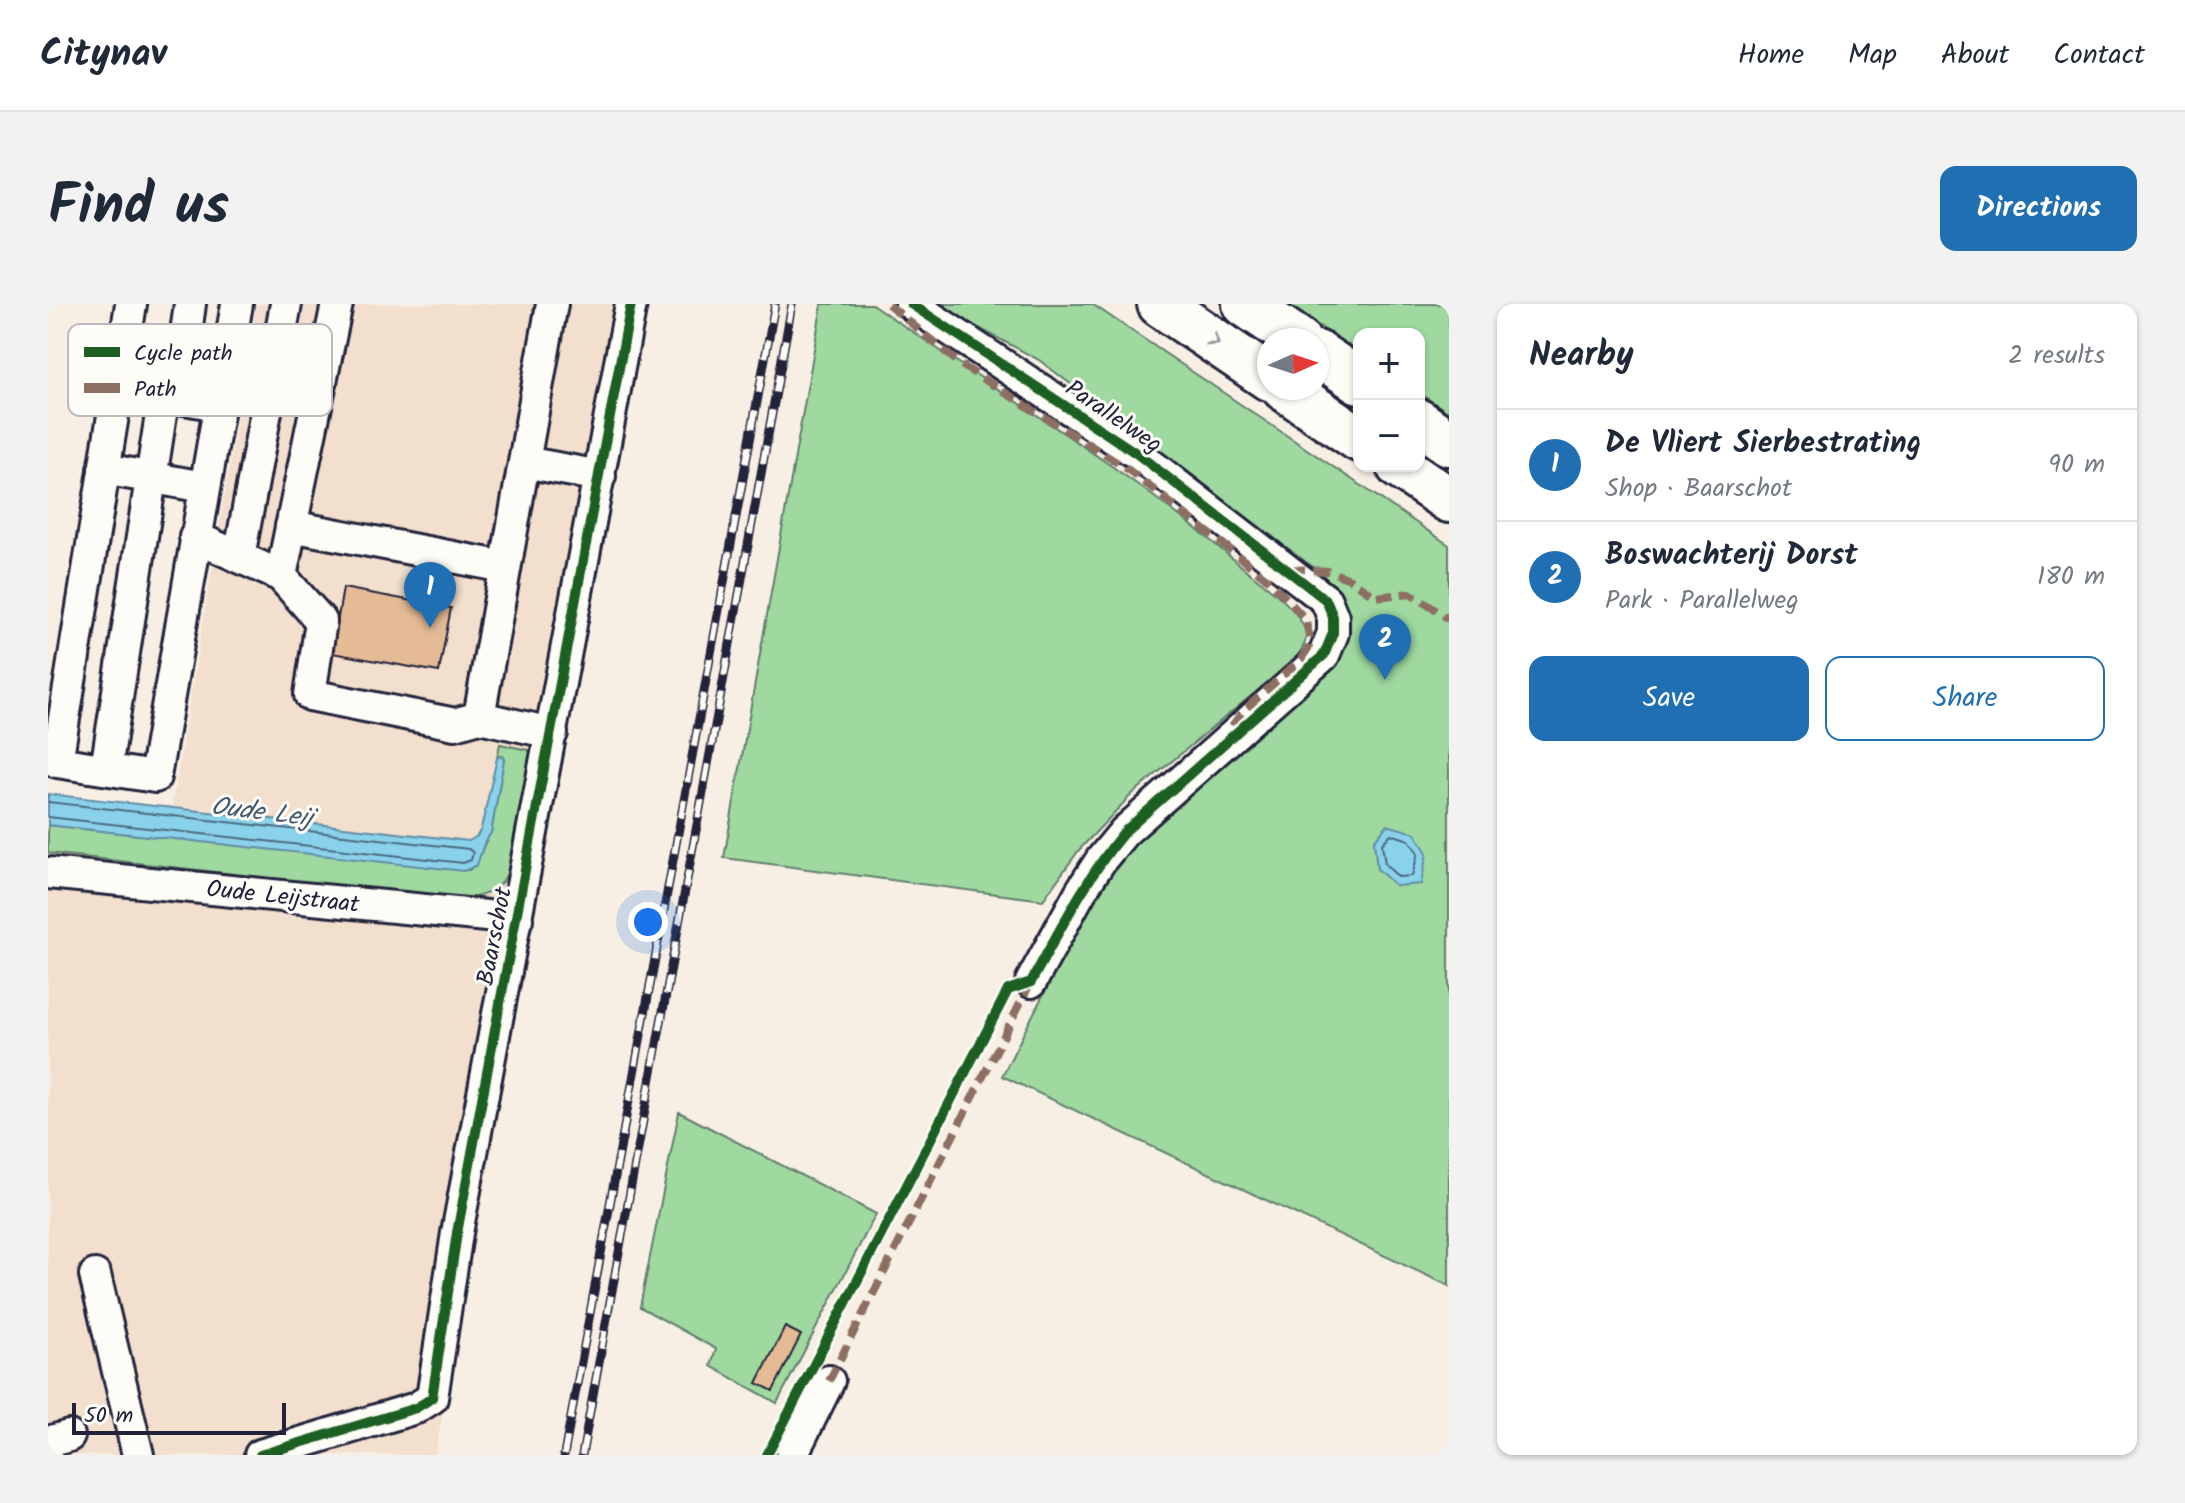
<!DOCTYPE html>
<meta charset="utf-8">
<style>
:root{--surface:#fff;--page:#f2f2f3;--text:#1f2937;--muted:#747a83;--line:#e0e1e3;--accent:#1f6fb2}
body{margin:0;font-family:Kalam,sans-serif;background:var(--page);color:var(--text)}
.controls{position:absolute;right:24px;top:24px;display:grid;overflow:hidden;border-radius:16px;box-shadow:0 2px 6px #0004}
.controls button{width:72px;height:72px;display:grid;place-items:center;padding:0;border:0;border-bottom:2px solid var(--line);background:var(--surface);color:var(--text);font:40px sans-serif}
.compass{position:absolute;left:1209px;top:24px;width:72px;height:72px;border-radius:50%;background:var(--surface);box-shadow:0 2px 6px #0004;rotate:87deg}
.scale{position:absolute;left:24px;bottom:20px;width:214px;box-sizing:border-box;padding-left:8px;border:4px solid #22223b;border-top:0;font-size:22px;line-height:28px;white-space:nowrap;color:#22223b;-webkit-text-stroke:6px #fdfcf7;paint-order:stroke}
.you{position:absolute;left:600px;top:618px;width:28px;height:28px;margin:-20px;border:6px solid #fff;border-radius:50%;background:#1a73e8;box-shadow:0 0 0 12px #1a73e833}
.badge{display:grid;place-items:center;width:52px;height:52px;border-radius:50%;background:var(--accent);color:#fff;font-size:26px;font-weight:700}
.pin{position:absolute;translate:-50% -66px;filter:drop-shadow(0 2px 4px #0008)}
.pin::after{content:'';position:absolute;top:42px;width:28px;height:24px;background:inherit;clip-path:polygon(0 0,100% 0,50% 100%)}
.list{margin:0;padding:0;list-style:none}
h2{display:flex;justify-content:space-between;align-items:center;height:104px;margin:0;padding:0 32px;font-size:34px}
h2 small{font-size:26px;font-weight:400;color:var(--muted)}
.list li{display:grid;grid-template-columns:52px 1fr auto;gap:24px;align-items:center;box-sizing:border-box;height:112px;padding:0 32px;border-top:2px solid var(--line)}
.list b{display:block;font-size:30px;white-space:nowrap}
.list p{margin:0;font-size:26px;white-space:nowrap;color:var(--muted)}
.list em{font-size:26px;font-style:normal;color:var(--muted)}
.actions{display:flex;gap:16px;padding:24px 32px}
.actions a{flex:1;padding:18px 0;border:2px solid var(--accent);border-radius:16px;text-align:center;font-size:28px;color:var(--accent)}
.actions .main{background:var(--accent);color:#fff}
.map{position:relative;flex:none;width:1401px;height:1151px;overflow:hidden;border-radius:16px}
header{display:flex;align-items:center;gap:48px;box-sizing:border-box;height:112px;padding:0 40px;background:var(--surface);border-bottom:2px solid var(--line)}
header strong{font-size:38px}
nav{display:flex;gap:44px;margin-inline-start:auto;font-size:28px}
.intro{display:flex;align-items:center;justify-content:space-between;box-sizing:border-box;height:192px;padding:0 48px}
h1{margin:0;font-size:56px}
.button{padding:20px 36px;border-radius:16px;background:var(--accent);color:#fff;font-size:28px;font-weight:700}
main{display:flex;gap:48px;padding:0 48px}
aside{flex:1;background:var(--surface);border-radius:16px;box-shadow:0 2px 6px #0004}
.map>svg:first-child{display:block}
.built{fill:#f2dfcd}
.green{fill:#9fd99f;stroke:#607e6d;stroke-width:2}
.water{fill:#8ad2eb;stroke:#608ca5;stroke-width:2}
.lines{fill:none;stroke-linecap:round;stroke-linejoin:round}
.shore{stroke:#4c6881;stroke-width:2}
.building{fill:#e5bb96;stroke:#22223b;stroke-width:2}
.minor-casing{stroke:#22223b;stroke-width:36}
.highway-casing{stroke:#22223b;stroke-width:50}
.minor{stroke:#fdfcf7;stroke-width:30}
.highway{stroke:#fdfcf7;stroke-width:44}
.rail-casing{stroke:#22223b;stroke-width:9}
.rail{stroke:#fdfcf7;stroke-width:6;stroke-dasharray:18;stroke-linecap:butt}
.quiet{stroke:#8d6e63;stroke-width:8;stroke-dasharray:16 8;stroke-linecap:butt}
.cycleway-casing{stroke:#fdfcf7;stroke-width:15}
.cycleway{stroke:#1b5e20;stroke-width:10}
.oneway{stroke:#9a9aa2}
.labels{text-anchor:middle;stroke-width:6;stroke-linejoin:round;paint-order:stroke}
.street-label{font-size:24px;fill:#22223b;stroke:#fdfcf7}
.water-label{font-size:26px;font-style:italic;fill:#415770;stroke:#fdfcf7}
.key{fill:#fdfcf7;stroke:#bbbbbf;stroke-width:2}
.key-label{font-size:22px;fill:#22223b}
</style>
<header>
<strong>Citynav</strong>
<nav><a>Home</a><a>Map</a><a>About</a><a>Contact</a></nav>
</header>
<div class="intro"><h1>Find us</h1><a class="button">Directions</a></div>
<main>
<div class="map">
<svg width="1401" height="1151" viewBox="0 0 1401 1151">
<rect width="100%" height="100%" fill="#f8efe4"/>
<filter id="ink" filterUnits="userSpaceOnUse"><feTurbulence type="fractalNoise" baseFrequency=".0125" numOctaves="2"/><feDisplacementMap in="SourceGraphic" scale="16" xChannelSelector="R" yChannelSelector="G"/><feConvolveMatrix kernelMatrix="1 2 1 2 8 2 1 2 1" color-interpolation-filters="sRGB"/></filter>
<g filter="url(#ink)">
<path class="built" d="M 209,0 L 601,0 L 387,1151 L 0,1151 L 0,518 L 119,531 Z"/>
<path class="green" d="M 774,0 L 824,0 C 947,86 1078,163 1192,261 C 1212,278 1241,296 1254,319 C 1263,335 1255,345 1245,357 L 1083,491 L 1031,546 L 995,596 L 676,554 Z
M 886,0 L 1044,0 L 1401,241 L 1401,982 L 954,772 L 1039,604 L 1081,539 L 1254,381 L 1291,289 L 1275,271 L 991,56 Z
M 1239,0 L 1395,0 L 1401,4 L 1401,109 L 1371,89 L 1371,30 L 1311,30 L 1311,49 Z
M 452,440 L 480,446 L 484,450 C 480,473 476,496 472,519 C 464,562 462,595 407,595 L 0,549 L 0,521 L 421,566 C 435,554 432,543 443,529 L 456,455 L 455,452 L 449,454 Z
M 631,808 L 828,910 L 729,1099 L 663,1062 L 668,1045 L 592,1003 Z"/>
<path class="water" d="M 452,452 L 456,455 L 443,529 L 437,537 L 429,561 L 416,567 L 0,521 L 0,490 L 421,537 L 429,532 L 433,525 L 449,454 Z
M 1339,521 L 1367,529 L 1379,549 L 1373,580 L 1348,582 L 1329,565 L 1326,537 Z"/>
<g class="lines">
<path class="shore" d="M 0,498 L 421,545 L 425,549 L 423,556 L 415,559 L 0,513
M 1343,530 L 1361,536 L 1370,549 L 1364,572 L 1350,573 L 1337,560 L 1334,540 Z"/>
</g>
<path class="building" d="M 295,284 L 403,304 L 391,368 L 284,349 Z
M 737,1023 L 753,1031 L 725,1087 L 709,1079 Z"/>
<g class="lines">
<g class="minor-casing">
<path id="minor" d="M 83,0 L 9,458 L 107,473 L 189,0
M 863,0 L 1088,149 L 1278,296 L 1285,313 L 1285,329 L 1276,351 L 1076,528 L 1053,556 L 1033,587 L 983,678
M 69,83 L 170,101
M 129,94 L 142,0
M 476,158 L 552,172
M 56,165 L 156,183
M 243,222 L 457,263
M 147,233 L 233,272 L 273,317 L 262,391 L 407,420 L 431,413 L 504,429
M 191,253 L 238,0
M 233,272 L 289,0
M 431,413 L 504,0
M 58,465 L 116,91
M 0,569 L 469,615
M 47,971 L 90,1151
M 0,1138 L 21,1132
M 212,1151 L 368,1104 L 384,1094 L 409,929 L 583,0
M 744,1151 L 781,1077"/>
</g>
<g class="highway-casing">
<path id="highway" d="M 1112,0 L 1221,74
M 1197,0 L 1250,36
M 1269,49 L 1311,77
M 1236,84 L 1311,135
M 1371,118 L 1401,139
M 1351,162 L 1401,196"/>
</g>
<use href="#minor" class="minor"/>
<use href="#highway" class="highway"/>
<g class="rail-casing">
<path id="rail" d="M 516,1151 L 727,0
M 534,1151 L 744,0"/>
</g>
<use href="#rail" class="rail"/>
<path class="quiet" d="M 840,0 L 913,61 L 1078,164 L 1223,278 L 1257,315 L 1262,334 L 1261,343 L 1253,355 L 1196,406 L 1184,422
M 1241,265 L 1280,267 L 1302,275 L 1328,293 L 1362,289 L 1401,315
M 781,1077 L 983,678"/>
<g class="cycleway-casing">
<path id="cycleway" d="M 212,1151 L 368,1104 L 384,1094 L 409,929 L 583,0
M 719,1151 L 960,686 L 983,678 C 1012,626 1038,574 1076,528 L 1276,351 L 1285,329 L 1285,313 L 1278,296 L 1088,149 L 863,0"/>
</g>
<use href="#cycleway" class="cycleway"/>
</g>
<defs><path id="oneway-chevron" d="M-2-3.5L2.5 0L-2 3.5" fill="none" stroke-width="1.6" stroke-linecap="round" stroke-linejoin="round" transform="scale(2)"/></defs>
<use class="oneway" href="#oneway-chevron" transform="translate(1166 37) rotate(34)"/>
</g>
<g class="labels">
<g class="street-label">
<text transform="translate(1066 112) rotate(34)" y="8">Parallelweg</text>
<text transform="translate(235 592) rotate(6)" y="8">Oude Leijstraat</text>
<text transform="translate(446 632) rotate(-79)" y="8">Baarschot</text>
</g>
<g class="water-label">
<text transform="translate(214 507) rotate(7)" y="9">Oude Leij</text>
</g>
</g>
<rect x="20" y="20" width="264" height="92" rx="12" class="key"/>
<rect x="36" y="43" width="36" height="10" fill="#1b5e20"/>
<rect x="36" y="79" width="36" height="10" fill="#8d6e63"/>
<g class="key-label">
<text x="86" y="56">Cycle path</text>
<text x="86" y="92">Path</text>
</g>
</svg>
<div class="controls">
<button>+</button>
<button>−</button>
</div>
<svg class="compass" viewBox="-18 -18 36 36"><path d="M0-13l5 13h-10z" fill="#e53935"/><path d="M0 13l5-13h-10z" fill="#747a83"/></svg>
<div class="scale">50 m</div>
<div class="you"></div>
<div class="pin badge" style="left:382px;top:324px">1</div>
<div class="pin badge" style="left:1337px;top:376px">2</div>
</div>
<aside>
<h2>Nearby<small>2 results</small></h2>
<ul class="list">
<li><span class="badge">1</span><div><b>De Vliert Sierbestrating</b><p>Shop · Baarschot</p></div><em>90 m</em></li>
<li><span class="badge">2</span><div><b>Boswachterij Dorst</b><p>Park · Parallelweg</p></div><em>180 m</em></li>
</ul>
<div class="actions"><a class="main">Save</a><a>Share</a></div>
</aside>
</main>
